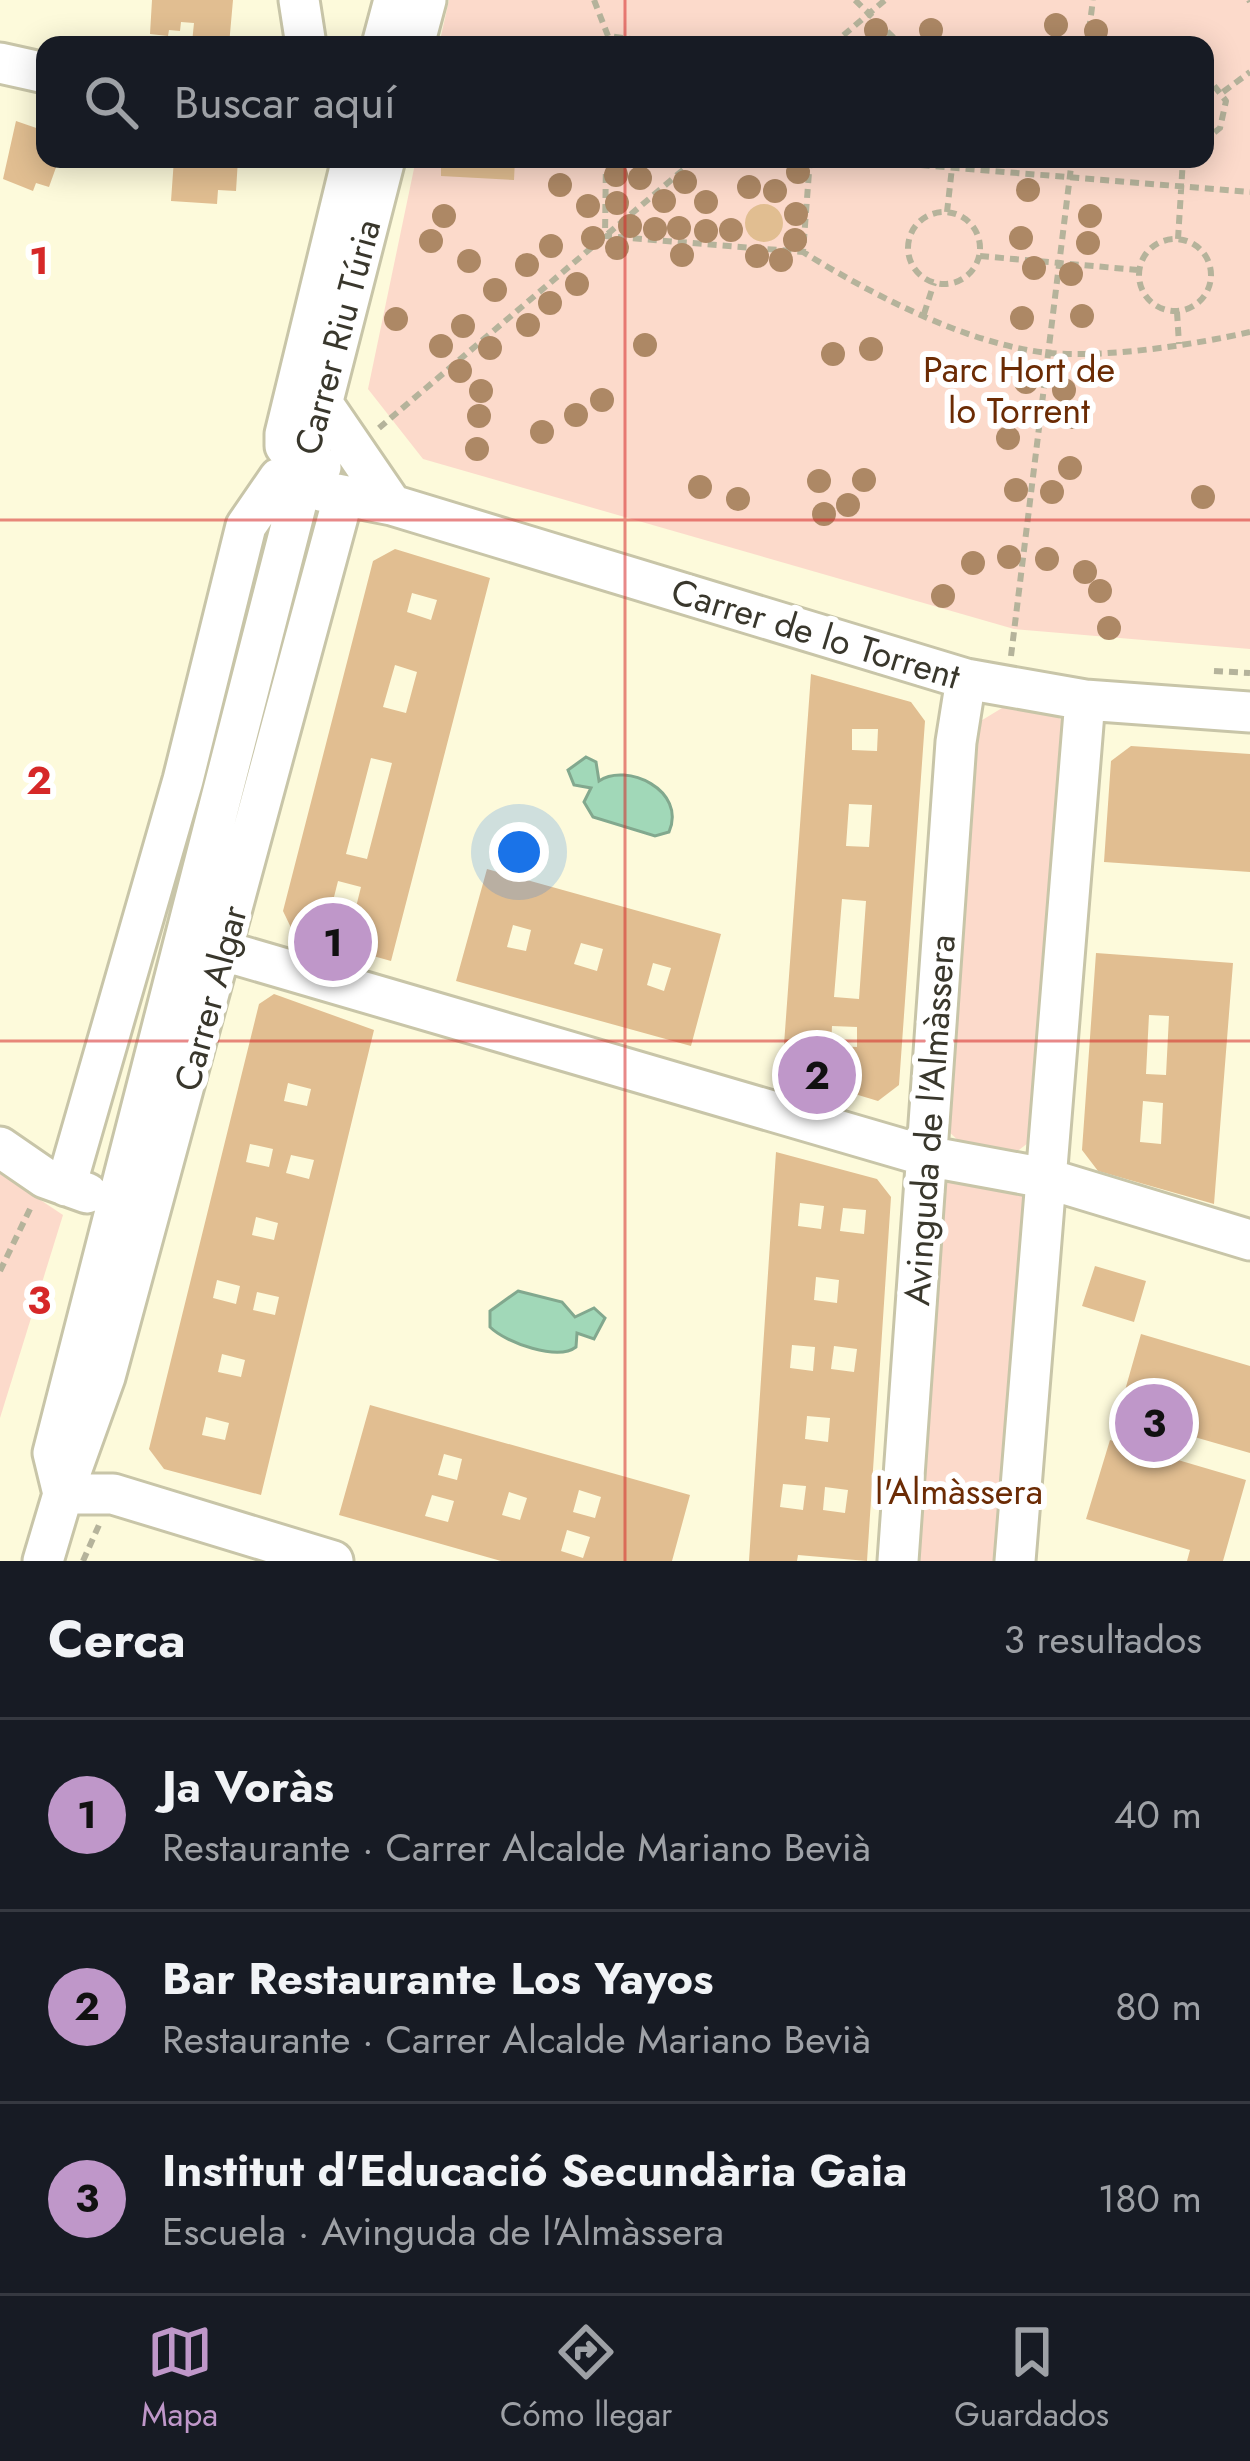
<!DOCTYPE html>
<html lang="es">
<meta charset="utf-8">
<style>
:root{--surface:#171b24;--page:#242831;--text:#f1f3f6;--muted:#9ea1a6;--line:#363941;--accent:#bf97c9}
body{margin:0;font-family:Jost,sans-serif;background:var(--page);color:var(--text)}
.you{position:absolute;left:519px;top:852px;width:42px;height:42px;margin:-30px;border:9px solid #fff;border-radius:50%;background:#1a73e8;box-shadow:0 0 0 18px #1a73e833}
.badge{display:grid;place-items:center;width:78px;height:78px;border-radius:50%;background:var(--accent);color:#111;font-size:39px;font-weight:700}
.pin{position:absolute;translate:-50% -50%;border:6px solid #fff;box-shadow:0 3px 12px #0006}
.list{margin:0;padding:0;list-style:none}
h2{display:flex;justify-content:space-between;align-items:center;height:156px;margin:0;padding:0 48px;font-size:51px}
h2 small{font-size:39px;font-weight:400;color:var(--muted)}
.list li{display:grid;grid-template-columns:78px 1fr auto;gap:36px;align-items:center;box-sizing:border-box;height:192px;padding:0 48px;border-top:3px solid var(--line)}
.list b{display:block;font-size:45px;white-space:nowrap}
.list p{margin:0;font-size:39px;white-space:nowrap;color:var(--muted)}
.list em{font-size:39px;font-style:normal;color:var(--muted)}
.icon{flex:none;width:66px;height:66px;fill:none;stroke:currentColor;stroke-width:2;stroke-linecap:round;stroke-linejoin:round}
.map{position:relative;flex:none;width:1250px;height:1561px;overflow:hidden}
.search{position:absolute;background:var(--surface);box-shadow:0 6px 30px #0003;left:36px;right:36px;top:36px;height:132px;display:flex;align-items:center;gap:30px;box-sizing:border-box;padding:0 42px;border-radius:24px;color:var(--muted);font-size:45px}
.sheet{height:732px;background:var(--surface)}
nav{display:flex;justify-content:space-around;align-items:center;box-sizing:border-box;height:168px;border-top:3px solid var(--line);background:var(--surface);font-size:33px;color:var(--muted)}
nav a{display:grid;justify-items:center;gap:6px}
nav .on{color:var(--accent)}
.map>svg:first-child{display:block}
.green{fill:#fcdacb}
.water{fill:#a1d8b8;stroke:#82a88e;stroke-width:3}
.building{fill:#e1be91;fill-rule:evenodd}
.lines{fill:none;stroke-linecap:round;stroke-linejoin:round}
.minor-casing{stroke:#c8c5a8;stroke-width:45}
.path{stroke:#b5b39b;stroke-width:6;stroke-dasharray:9 6;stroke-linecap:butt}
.minor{stroke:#fff;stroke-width:39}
.tree{fill:#ad8865}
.grid{fill:none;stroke:#d62828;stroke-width:3;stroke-opacity:0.55}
.labels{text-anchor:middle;stroke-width:12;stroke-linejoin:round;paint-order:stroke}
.street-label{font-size:36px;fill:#39372c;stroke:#fff}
.park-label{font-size:36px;fill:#6b2b04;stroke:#fff}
.grid-label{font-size:39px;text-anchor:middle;font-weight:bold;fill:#d62828;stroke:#fff;stroke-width:12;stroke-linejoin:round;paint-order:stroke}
</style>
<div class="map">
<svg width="1250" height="1561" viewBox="0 0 1250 1561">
<rect width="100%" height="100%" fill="#fdfadb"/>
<path class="green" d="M 449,0 L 1250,0 L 1250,649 L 1014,629 L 423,459 L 368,389 L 416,159 L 1205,159 L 1205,45 L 439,45 Z
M 1007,705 L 1050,712 L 1066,723 L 1036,1111 L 1028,1143 L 1015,1153 L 1029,1200 L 1020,1561 L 883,1561 L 942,1188 L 961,1143 L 947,1130 L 974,725 Z
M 0,1173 L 63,1215 L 0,1418 Z"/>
<path class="water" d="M 586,757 L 596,762 L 599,781 C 626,762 687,790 669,832 L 655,836 L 593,817 L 584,802 L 591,788 L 574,785 L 568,770 Z
M 518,1291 L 562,1302 L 575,1317 L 594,1308 L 605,1318 L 594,1339 L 577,1333 L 576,1347 C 558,1361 506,1343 490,1327 L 490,1311 Z"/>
<path class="building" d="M 152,0 L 233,0 L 229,45 L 192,43 L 194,23 L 181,22 L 180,31 L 169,30 L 168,36 L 150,34 Z
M 16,121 L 45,131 L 45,159 L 59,159 L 49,187 L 36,183 L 33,191 L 3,179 Z
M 174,159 L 238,159 L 236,191 L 218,190 L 217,204 L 171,201 Z
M 441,159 L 515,159 L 514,180 L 441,176 Z
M745 223a19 19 0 1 1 38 0a19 19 0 1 1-38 0Z
M 395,549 L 490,578 L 391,961 L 294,934 L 283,911 L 373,561 ZM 412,593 L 437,600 L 431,620 L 407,612 ZM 395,665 L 417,672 L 406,713 L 383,707 ZM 371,758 L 392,763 L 367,859 L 346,854 ZM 338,881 L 361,887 L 356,907 L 333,901 Z
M 811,674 L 911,702 L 925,721 L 899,1085 L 878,1101 L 782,1072 ZM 852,729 L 878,729 L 877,751 L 852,750 ZM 849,804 L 872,805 L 869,847 L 846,846 ZM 842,899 L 866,901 L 859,999 L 834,997 ZM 832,1026 L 857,1027 L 857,1047 L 831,1046 Z
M 1131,746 L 1250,754 L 1250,872 L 1104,862 L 1111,761 Z
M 487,869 L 721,934 L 691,1046 L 456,981 ZM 513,925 L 531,930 L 526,951 L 507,947 ZM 581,943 L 603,949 L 597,971 L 574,964 ZM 653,963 L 671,968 L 664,991 L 647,985 Z
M 1096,953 L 1233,963 L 1214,1204 L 1098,1171 L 1082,1150 ZM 1149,1015 L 1169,1016 L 1166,1075 L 1146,1074 ZM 1143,1101 L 1163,1103 L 1161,1144 L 1140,1142 Z
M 274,994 L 374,1030 L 261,1495 L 164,1469 L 149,1449 L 259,1004 ZM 288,1083 L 311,1089 L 307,1106 L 284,1101 ZM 250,1144 L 273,1149 L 269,1167 L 246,1162 ZM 291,1155 L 314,1160 L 309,1179 L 286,1173 ZM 256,1217 L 278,1223 L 274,1240 L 252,1235 ZM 217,1280 L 240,1286 L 236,1304 L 213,1298 ZM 257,1292 L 279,1297 L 275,1315 L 253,1310 ZM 222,1354 L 245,1360 L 241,1377 L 218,1372 ZM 206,1417 L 229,1423 L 225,1440 L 202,1435 Z
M 776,1152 L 877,1179 L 891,1197 L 867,1561 L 798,1555 L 797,1561 L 749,1561 ZM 800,1203 L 824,1206 L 821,1229 L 798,1226 ZM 843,1208 L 866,1210 L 864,1234 L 840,1231 ZM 816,1277 L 839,1280 L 837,1303 L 814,1300 ZM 792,1345 L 815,1347 L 813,1371 L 790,1368 ZM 834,1346 L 857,1349 L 854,1372 L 831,1369 ZM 807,1416 L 830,1418 L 828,1442 L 805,1439 ZM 783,1484 L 806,1486 L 803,1510 L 780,1507 ZM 825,1487 L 848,1490 L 845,1513 L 823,1510 Z
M 1095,1266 L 1146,1281 L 1134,1322 L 1082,1306 Z
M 1141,1334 L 1250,1366 L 1250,1453 L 1118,1415 Z
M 370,1405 L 690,1495 L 672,1561 L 501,1561 L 339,1515 ZM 444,1454 L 462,1459 L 457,1480 L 438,1475 ZM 579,1490 L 601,1497 L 595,1518 L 573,1512 ZM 509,1492 L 527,1498 L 520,1520 L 502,1515 ZM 432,1495 L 454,1501 L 448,1522 L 425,1516 ZM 567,1530 L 590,1537 L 583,1558 L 561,1551 Z
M 1110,1440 L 1246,1480 L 1223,1561 L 1187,1561 L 1190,1550 L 1086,1519 Z"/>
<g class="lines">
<g class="minor-casing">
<path id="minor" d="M 299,0 L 306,45
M 382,45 L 394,0
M 414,45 L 426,0
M 0,63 L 45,73
M 352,159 L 285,434 L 285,446 L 321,491 L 392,505 L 966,679 L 1085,700 L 1250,712
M 323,404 L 392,505
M 200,944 L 926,1156 L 1045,1178 L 1250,1240
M 0,1147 L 45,1178 L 87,1193
M 66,1186 L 183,780 L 246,526 L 279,478 L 321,467
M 43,1561 L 63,1494 L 53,1453 L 385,159
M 333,1561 L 113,1494 L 63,1494 L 105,1377 L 343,498
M 898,1561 L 956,742 L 966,679
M 1015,1561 L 1085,700"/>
</g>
<path class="path" d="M 594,0 L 608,36
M 855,0 L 901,45
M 1249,0 L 1250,2
M 607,45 L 608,36 L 677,45
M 832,45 L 885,0
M 1087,45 L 1093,0
M 1205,74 L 1226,101 L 1220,128 L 1205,140
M 1223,92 L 1250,72
M 606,159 L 605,236 L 803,252
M 810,159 L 803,252 C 871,294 968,345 1049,353 C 1108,358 1192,345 1250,332
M 846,159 L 1250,192
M908 248a36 36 0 1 1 72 0a36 36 0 1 1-72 0Z
M 947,212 L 953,159
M 1178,239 L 1183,159
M1139 275a36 36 0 1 1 72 0a36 36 0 1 1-72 0Z
M 980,256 L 1138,270
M 1177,312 L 1179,344
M 924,314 L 934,283
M 379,428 L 696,159
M 1011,656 L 1072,159
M 1214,671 L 1250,673
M 0,1271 L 30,1209
M 83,1561 L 99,1525"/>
<use href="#minor" class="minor"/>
</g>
<g class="tree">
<circle cx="1056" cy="25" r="12"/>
<circle cx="876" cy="30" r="12"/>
<circle cx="931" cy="30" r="12"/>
<circle cx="1096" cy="31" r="12"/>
<circle cx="798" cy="172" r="12"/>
<circle cx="616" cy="175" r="12"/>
<circle cx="640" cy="178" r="12"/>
<circle cx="685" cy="182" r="12"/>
<circle cx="560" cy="185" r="12"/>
<circle cx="749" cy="187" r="12"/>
<circle cx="1028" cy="190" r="12"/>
<circle cx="775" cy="191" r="12"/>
<circle cx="664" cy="201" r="12"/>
<circle cx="706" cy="202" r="12"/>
<circle cx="617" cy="203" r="12"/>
<circle cx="588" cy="206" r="12"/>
<circle cx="796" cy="214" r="12"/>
<circle cx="444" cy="216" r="12"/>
<circle cx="1090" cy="216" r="12"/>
<circle cx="630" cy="226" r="12"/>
<circle cx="679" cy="228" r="12"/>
<circle cx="655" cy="229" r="12"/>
<circle cx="731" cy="230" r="12"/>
<circle cx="706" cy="231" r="12"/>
<circle cx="593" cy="238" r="12"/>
<circle cx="1021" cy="238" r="12"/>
<circle cx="795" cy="240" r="12"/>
<circle cx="431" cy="241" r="12"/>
<circle cx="1088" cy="243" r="12"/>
<circle cx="551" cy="246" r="12"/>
<circle cx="617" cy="248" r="12"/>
<circle cx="682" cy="255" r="12"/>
<circle cx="757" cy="256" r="12"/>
<circle cx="781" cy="260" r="12"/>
<circle cx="469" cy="261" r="12"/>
<circle cx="527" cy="265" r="12"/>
<circle cx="1034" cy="268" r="12"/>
<circle cx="1071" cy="274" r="12"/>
<circle cx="577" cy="284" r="12"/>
<circle cx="495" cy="290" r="12"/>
<circle cx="550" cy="303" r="12"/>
<circle cx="1082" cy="316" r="12"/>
<circle cx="1022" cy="318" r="12"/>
<circle cx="396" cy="319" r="12"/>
<circle cx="528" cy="325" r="12"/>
<circle cx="463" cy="326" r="12"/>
<circle cx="645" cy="345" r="12"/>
<circle cx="441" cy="346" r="12"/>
<circle cx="490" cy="348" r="12"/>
<circle cx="871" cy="349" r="12"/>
<circle cx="833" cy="354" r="12"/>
<circle cx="460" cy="371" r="12"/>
<circle cx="1026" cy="382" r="12"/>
<circle cx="1064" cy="390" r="12"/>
<circle cx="481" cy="391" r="12"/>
<circle cx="602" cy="400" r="12"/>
<circle cx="1009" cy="413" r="12"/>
<circle cx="576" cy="415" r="12"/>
<circle cx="479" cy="416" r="12"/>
<circle cx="1073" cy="417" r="12"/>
<circle cx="542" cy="432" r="12"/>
<circle cx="1008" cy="438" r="12"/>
<circle cx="477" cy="449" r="12"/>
<circle cx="1070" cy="468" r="12"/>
<circle cx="864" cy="480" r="12"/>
<circle cx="819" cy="481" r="12"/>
<circle cx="700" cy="487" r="12"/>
<circle cx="1016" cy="490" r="12"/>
<circle cx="1052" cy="492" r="12"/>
<circle cx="1203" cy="497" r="12"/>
<circle cx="738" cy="499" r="12"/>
<circle cx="848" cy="505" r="12"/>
<circle cx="824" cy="514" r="12"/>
<circle cx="1009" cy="557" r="12"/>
<circle cx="1047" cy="559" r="12"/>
<circle cx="973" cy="563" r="12"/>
<circle cx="1085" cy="572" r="12"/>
<circle cx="1100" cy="591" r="12"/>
<circle cx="943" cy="596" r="12"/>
<circle cx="1109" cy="628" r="12"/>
</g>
<path class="grid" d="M 625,0 L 625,45M 625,159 L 625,1561M 0,520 L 1250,520M 0,1041 L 1250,1041"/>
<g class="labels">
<g class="street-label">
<text transform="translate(337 337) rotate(-75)" y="13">Carrer Riu Túria</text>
<text transform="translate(816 633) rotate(17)" y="13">Carrer de lo Torrent</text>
<text transform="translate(210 998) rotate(-75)" y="13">Carrer Algar</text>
<text transform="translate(929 1120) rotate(-86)" y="13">Avinguda de l'Almàssera</text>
</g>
<g class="park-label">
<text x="1019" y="382">Parc Hort de<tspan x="1019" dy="41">lo Torrent</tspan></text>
<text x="959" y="1504">l'Almàssera</text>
</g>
</g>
<g class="grid-label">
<text x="39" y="274">1</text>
<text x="39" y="794">2</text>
<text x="39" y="1314">3</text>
</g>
</svg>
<div class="you"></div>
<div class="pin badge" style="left:333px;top:942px">1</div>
<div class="pin badge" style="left:817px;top:1075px">2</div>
<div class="pin badge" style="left:1154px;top:1423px">3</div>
<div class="search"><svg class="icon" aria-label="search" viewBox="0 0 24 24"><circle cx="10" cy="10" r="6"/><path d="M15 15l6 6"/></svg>Buscar aquí</div>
</div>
<section class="sheet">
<h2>Cerca<small>3 resultados</small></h2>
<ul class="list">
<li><span class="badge">1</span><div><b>Ja Voràs</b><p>Restaurante · Carrer Alcalde Mariano Bevià</p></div><em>40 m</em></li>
<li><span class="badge">2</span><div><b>Bar Restaurante Los Yayos</b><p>Restaurante · Carrer Alcalde Mariano Bevià</p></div><em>80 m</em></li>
<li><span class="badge">3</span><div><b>Institut d'Educació Secundària Gaia</b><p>Escuela · Avinguda de l'Almàssera</p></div><em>180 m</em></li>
</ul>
</section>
<nav>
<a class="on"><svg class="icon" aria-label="map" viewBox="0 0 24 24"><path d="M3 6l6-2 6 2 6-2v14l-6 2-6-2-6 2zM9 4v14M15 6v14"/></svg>Mapa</a>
<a><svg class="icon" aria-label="directions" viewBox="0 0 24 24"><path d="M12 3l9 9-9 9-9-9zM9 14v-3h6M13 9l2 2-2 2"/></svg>Cómo llegar</a>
<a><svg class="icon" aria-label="saved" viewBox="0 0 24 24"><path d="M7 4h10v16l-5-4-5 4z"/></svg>Guardados</a>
</nav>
